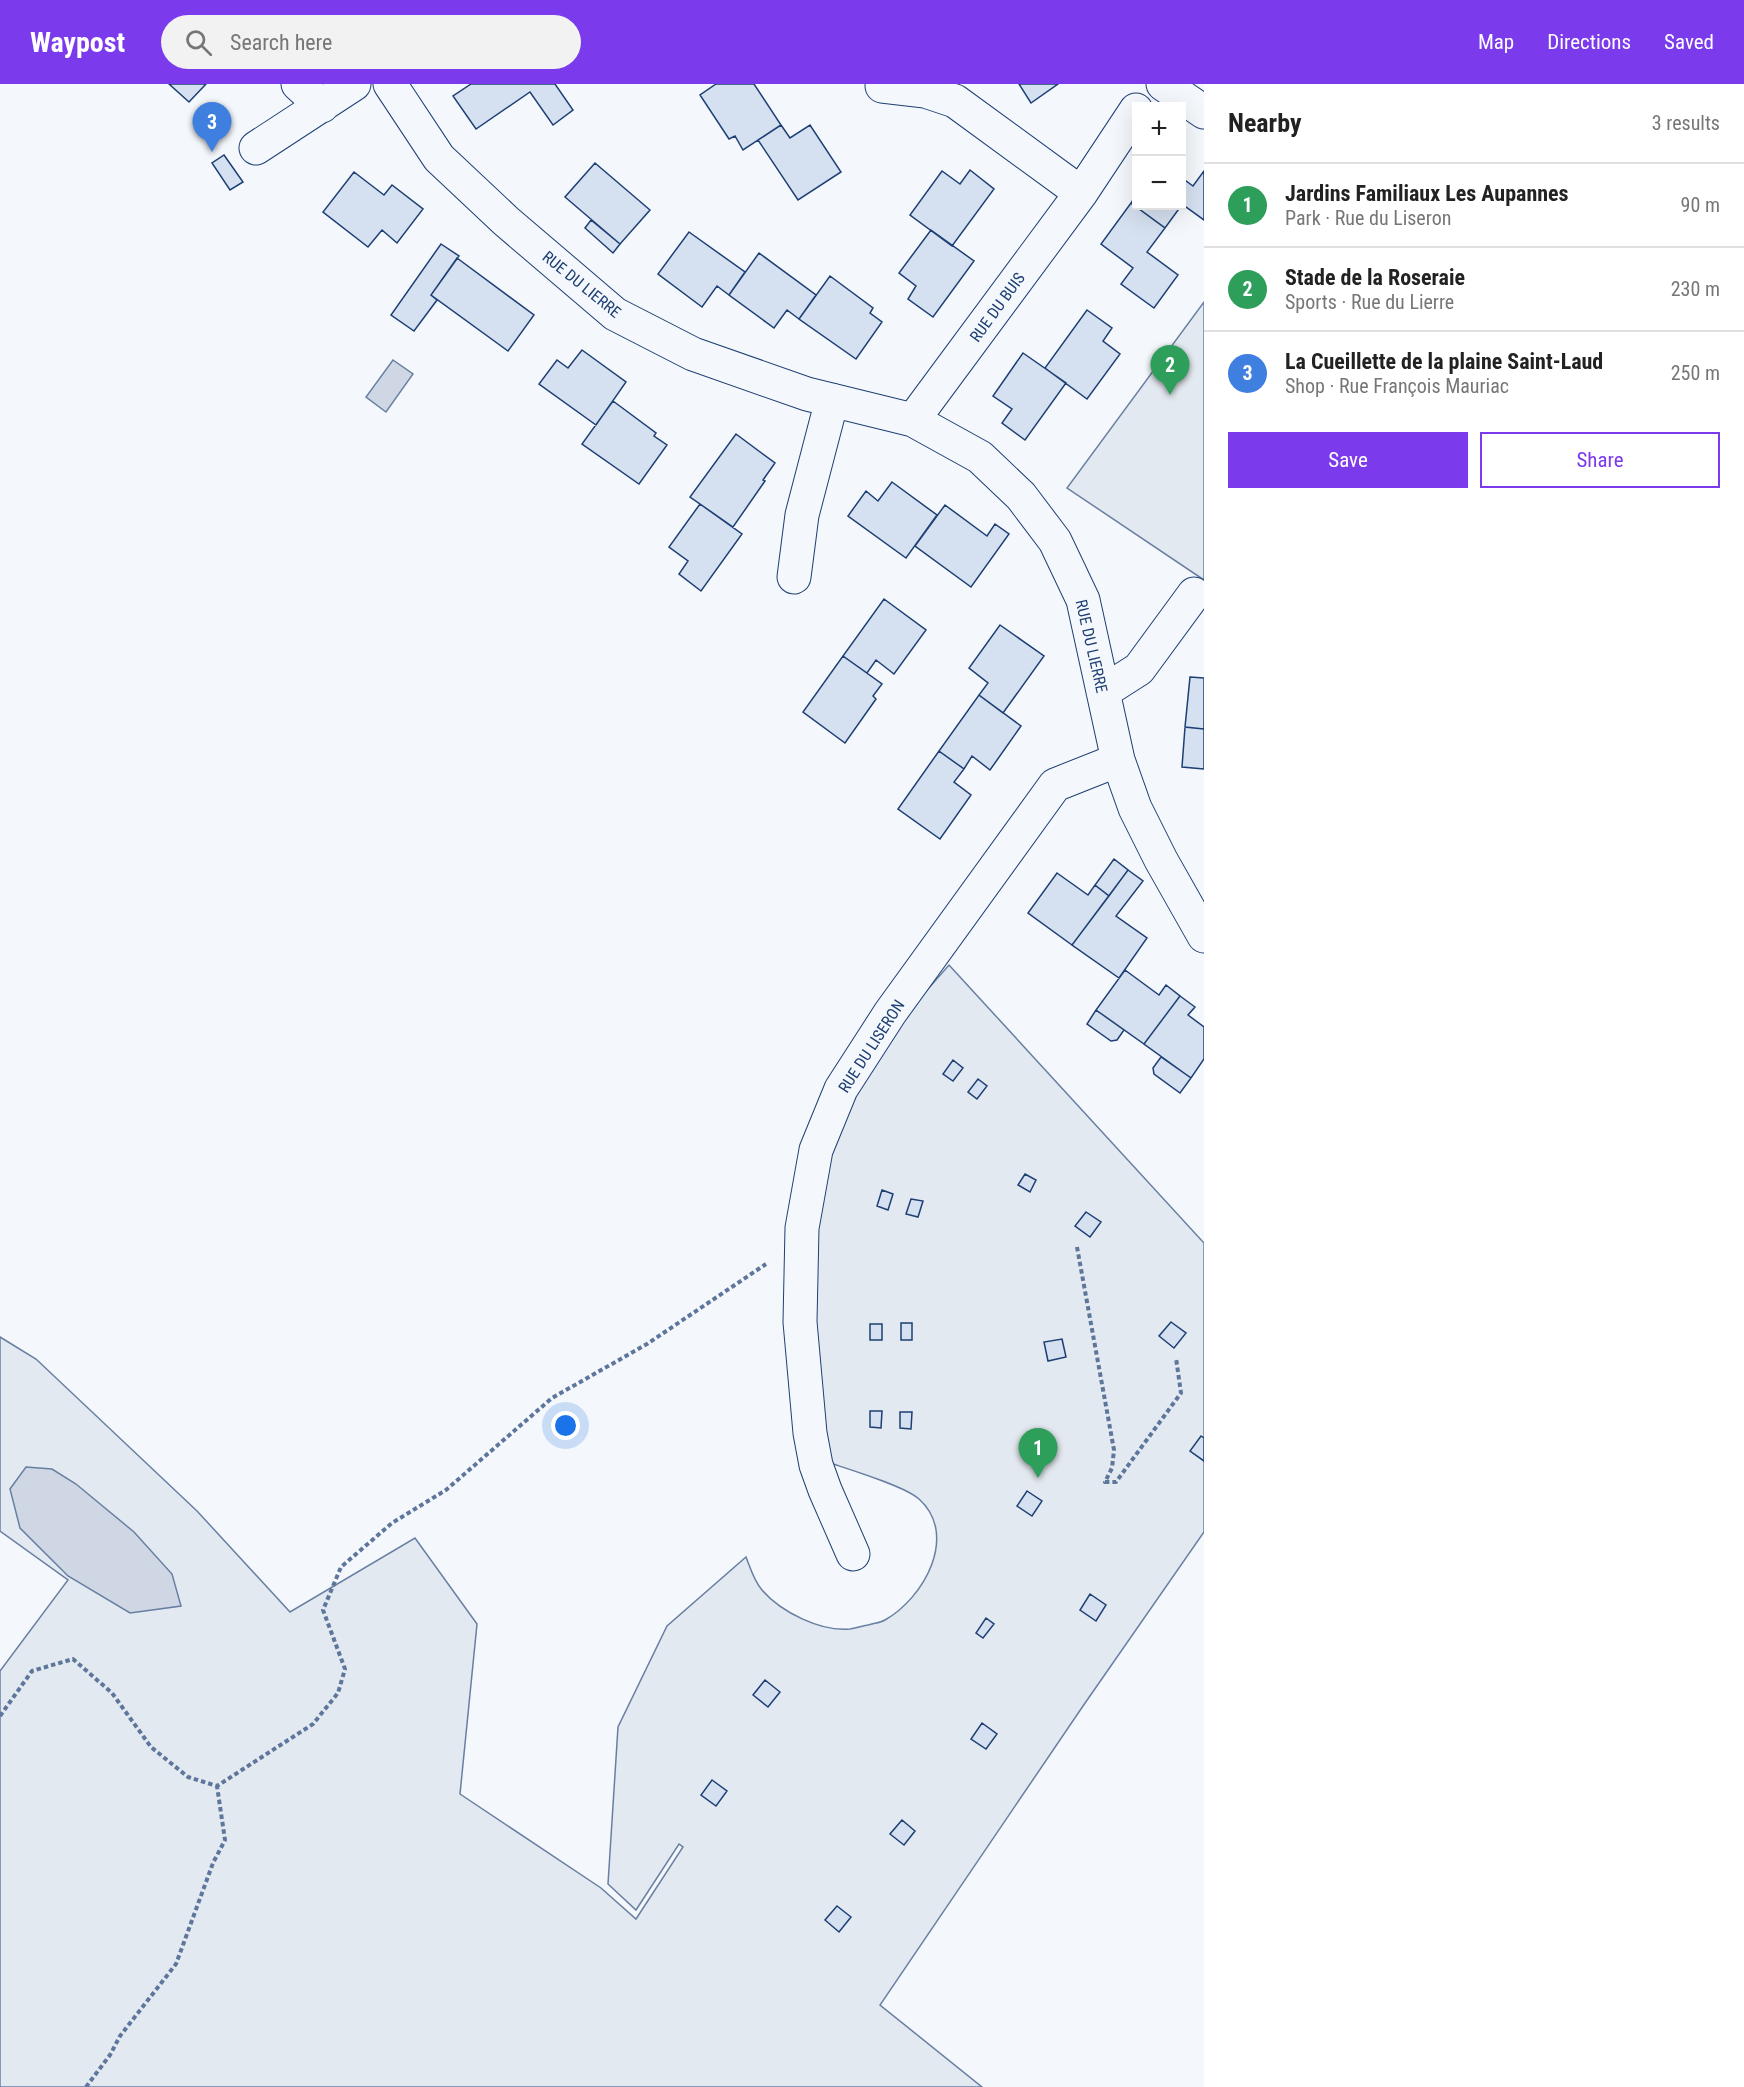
<!DOCTYPE html>
<meta charset="utf-8">
<style>
:root{--surface:#fff;--page:#f2f2f2;--text:#222;--muted:#767676;--line:#e0e0e0;--accent:#7c3aed}
body{margin:0;font-family:"Roboto Condensed",sans-serif;background:var(--page);color:var(--text)}
.controls{position:absolute;right:18px;top:18px;display:grid;overflow:hidden;border-radius:0px;box-shadow:0 6px 24px #0002}
.controls button{width:54px;height:54px;display:grid;place-items:center;padding:0;border:0;border-bottom:2px solid var(--line);background:var(--surface);color:var(--text);font:30px sans-serif}
.you{position:absolute;left:566px;top:1342px;width:21px;height:21px;margin:-15px;border:4px solid #fff;border-radius:50%;background:#1a73e8;box-shadow:0 0 0 9px #1a73e833}
.badge{display:grid;place-items:center;width:39px;height:39px;border-radius:50%;background:var(--accent);color:#fff;font-size:20px;font-weight:700}
.pin{position:absolute;translate:-50% -50px;filter:drop-shadow(0 2px 3px #0008)}
.pin::after{content:'';position:absolute;top:32px;width:21px;height:18px;background:inherit;clip-path:polygon(0 0,100% 0,50% 100%)}
.list{margin:0;padding:0;list-style:none}
h2{display:flex;justify-content:space-between;align-items:center;height:78px;margin:0;padding:0 24px;font-size:26px}
h2 small{font-size:20px;font-weight:400;color:var(--muted)}
.list li{display:grid;grid-template-columns:39px 1fr auto;gap:18px;align-items:center;box-sizing:border-box;height:84px;padding:0 24px;border-top:2px solid var(--line)}
.list b{display:block;font-size:22px;white-space:nowrap}
.list p{margin:0;font-size:20px;white-space:nowrap;color:var(--muted)}
.list em{font-size:20px;font-style:normal;color:var(--muted)}
.actions{display:flex;gap:12px;padding:18px 24px}
.actions a{flex:1;padding:14px 0;border:2px solid var(--accent);border-radius:0px;text-align:center;font-size:21px;color:var(--accent)}
.actions .main{background:var(--accent);color:#fff}
.icon{flex:none;width:33px;height:33px;fill:none;stroke:currentColor;stroke-width:2;stroke-linecap:round;stroke-linejoin:round}
.map{position:relative;flex:none;width:1204px;height:2003px;overflow:hidden}
header{display:flex;align-items:center;gap:36px;box-sizing:border-box;height:84px;padding:0 30px;background:var(--accent);color:#fff}
header strong{font-size:28px}
nav{display:flex;gap:33px;margin-inline-start:auto;font-size:21px}
.search{width:420px;height:54px;background:var(--page);display:flex;align-items:center;gap:15px;box-sizing:border-box;padding:0 21px;border-radius:33px;color:var(--muted);font-size:22px}
main{display:flex}
aside{flex:1;background:var(--surface)}
.map>svg:first-child{display:block}
.green{fill:#e3e9f0;stroke:#687fa3;stroke-width:1.5}
.water{fill:#cfd7e4;stroke:#687fa3;stroke-width:1.5}
.building{fill:#d5e0f0;stroke:#1d3f73;stroke-width:1.5}
.lines{fill:none;stroke-linecap:round;stroke-linejoin:round}
.minor-casing{stroke:#1d3f73;stroke-width:35}
.path{stroke:#5e769c;stroke-width:4;stroke-dasharray:4.5 3;stroke-linecap:butt}
.minor{stroke:#f4f7fb;stroke-width:33}
.labels{text-anchor:middle;stroke-width:4.5;stroke-linejoin:round;paint-order:stroke}
.street-label{font-size:16px;fill:#1d3f73;stroke:#f4f7fb}
</style>
<header>
<strong>Waypost</strong>
<div class="search"><svg class="icon" aria-label="search" viewBox="0 0 24 24"><circle cx="10" cy="10" r="6"/><path d="M15 15l6 6"/></svg>Search here</div>
<nav><a>Map</a><a>Directions</a><a>Saved</a></nav>
</header>
<main>
<div class="map">
<svg width="1204" height="2003" viewBox="0 0 1204 2003">
<rect width="100%" height="100%" fill="#f4f7fb"/>
<path class="green" d="M 1204,218 L 1204,496 L 1067,404 Z
M 949,881 L 1204,1159 L 1204,1448 L 1083,1622 L 880,1921 L 982,2003 L 0,2003 L 0,1587 L 68,1496 L 0,1447 L 0,1253 L 36,1275 L 197,1427 L 290,1528 L 415,1454 L 477,1540 L 460,1710 L 601,1804 L 636,1835 L 683,1763 L 679,1760 L 636,1826 L 608,1800 L 618,1643 L 667,1542 L 746,1473 C 750,1483 754,1497 762,1506 C 781,1528 821,1548 850,1545 C 856,1544 862,1542 868,1541 C 874,1539 880,1539 885,1536 C 924,1514 959,1451 919,1415 C 904,1402 851,1386 830,1379 L 815,1254 L 816,1154 L 823,1089 L 853,1012 L 899,938 Z"/>
<path class="water" d="M 393,276 L 413,290 L 386,328 L 366,313 Z
M 26,1383 L 52,1385 L 76,1400 L 134,1448 L 172,1490 L 181,1522 L 130,1529 L 68,1492 L 20,1444 L 10,1405 Z"/>
<path class="building" d="M 169,0 L 206,0 L 189,18 Z
M 471,0 L 555,0 L 573,26 L 553,41 L 530,8 L 476,45 L 453,12 Z
M 716,0 L 754,0 L 781,41 L 743,66 L 735,52 L 729,55 L 700,11 Z
M 1019,0 L 1058,0 L 1031,19 Z
M 781,41 L 790,54 L 810,41 L 841,88 L 798,116 L 758,56 Z
M 224,71 L 243,98 L 230,106 L 212,79 Z
M 595,79 L 650,126 L 620,160 L 565,113 Z
M 970,86 L 994,105 L 952,162 L 910,131 L 942,87 L 960,100 Z
M 1204,87 L 1204,136 L 1182,120 L 1182,94 L 1193,102 Z
M 354,88 L 384,111 L 392,101 L 423,125 L 397,159 L 382,146 L 368,163 L 323,128 Z
M 1136,111 L 1136,122 L 1181,122 L 1165,144 L 1131,119 Z
M 1131,119 L 1165,144 L 1147,168 L 1178,191 L 1154,224 L 1121,200 L 1133,184 L 1101,160 Z
M 591,136 L 620,160 L 613,169 L 585,144 Z
M 931,146 L 974,177 L 933,233 L 908,215 L 916,202 L 899,189 Z
M 689,148 L 745,188 L 729,211 L 717,202 L 702,223 L 658,190 Z
M 441,160 L 459,172 L 431,211 L 437,216 L 414,247 L 391,231 Z
M 759,169 L 816,211 L 799,235 L 787,226 L 774,244 L 729,211 Z
M 457,174 L 534,231 L 508,267 L 431,211 Z
M 830,192 L 873,224 L 870,229 L 882,238 L 856,275 L 799,235 Z
M 1087,226 L 1112,244 L 1103,257 L 1120,270 L 1087,315 L 1045,284 Z
M 582,266 L 626,298 L 596,341 L 539,300 L 557,276 L 568,284 Z
M 1023,269 L 1066,299 L 1025,356 L 1002,339 L 1012,325 L 993,312 Z
M 613,317 L 656,349 L 654,352 L 667,361 L 639,400 L 582,360 Z
M 736,350 L 775,379 L 763,396 L 765,397 L 733,443 L 690,413 Z
M 892,398 L 937,431 L 906,474 L 848,432 L 866,407 L 878,417 Z
M 700,420 L 742,450 L 701,507 L 679,490 L 688,477 L 669,463 Z
M 945,421 L 987,452 L 995,440 L 1009,450 L 971,503 L 915,462 Z
M 884,515 L 926,546 L 894,590 L 876,576 L 867,589 L 843,572 Z
M 1000,541 L 1044,572 L 1003,629 L 979,611 L 988,599 L 969,584 Z
M 843,572 L 882,600 L 873,612 L 876,615 L 845,659 L 803,628 Z
M 1190,593 L 1204,594 L 1204,645 L 1185,643 Z
M 979,611 L 1021,642 L 990,686 L 972,672 L 964,685 L 939,667 Z
M 1185,643 L 1204,645 L 1204,685 L 1182,683 Z
M 939,667 L 964,685 L 954,698 L 971,711 L 940,755 L 898,725 Z
M 1114,775 L 1128,786 L 1109,812 L 1095,801 Z
M 1128,786 L 1143,797 L 1116,832 L 1147,854 L 1119,894 L 1072,861 Z
M 1057,789 L 1088,811 L 1095,801 L 1109,812 L 1072,861 L 1028,829 Z
M 1125,886 L 1159,911 L 1166,901 L 1180,912 L 1144,960 L 1096,926 Z
M 1180,912 L 1195,923 L 1188,931 L 1204,943 L 1204,975 L 1191,994 L 1144,960 Z
M 1096,926 L 1124,946 L 1117,956 L 1111,957 L 1087,940 Z
M 1161,973 L 1191,994 L 1180,1009 L 1154,990 L 1153,984 Z
M 953,976 L 963,984 L 953,997 L 943,990 Z
M 978,995 L 987,1002 L 977,1015 L 968,1008 Z
M 1025,1090 L 1036,1096 L 1030,1108 L 1018,1101 Z
M 882,1106 L 893,1110 L 888,1126 L 877,1122 Z
M 911,1115 L 923,1117 L 918,1133 L 906,1130 Z
M 1086,1128 L 1101,1138 L 1090,1153 L 1075,1142 Z
M 1171,1238 L 1186,1249 L 1174,1264 L 1159,1252 Z
M 901,1239 L 912,1239 L 912,1256 L 901,1256 Z
M 870,1240 L 882,1240 L 882,1256 L 870,1256 Z
M 1062,1255 L 1066,1273 L 1048,1277 L 1044,1258 Z
M 870,1327 L 882,1327 L 881,1344 L 870,1343 Z
M 900,1328 L 912,1328 L 911,1345 L 900,1344 Z
M 1201,1352 L 1204,1354 L 1204,1377 L 1190,1367 Z
M 1027,1407 L 1042,1417 L 1032,1432 L 1017,1422 Z
M 1090,1510 L 1106,1521 L 1096,1537 L 1080,1526 Z
M 986,1534 L 994,1540 L 983,1554 L 976,1549 Z
M 765,1596 L 780,1608 L 768,1623 L 753,1611 Z
M 982,1639 L 997,1650 L 986,1665 L 971,1655 Z
M 712,1696 L 727,1707 L 716,1722 L 701,1711 Z
M 902,1736 L 915,1747 L 904,1761 L 890,1750 Z
M 837,1822 L 851,1833 L 839,1848 L 825,1836 Z"/>
<g class="lines">
<g class="minor-casing">
<path id="minor" d="M 298,0 L 322,22
M 390,0 L 439,74 L 506,137 L 615,230 L 693,270 L 807,310 L 913,336 L 980,373 L 1021,412 L 1055,457 L 1083,516 L 1118,676 L 1135,724 L 1161,776 L 1204,852
M 1163,0 L 1204,28
M 882,2 L 925,7 L 955,17 L 1081,109
M 256,64 L 354,0
M 913,336 L 1081,109 L 1136,26
M 794,493 L 802,431 L 832,316
M 1103,608 L 1139,585 L 1194,510
M 853,1470 L 825,1406 L 816,1381 L 810,1349 L 800,1238 L 802,1144 L 816,1066 L 841,1005 L 890,929 L 1055,701 L 1118,676"/>
</g>
<path class="path" d="M 1077,1163 L 1114,1366 L 1112,1384 L 1105,1398 L 1116,1398 L 1181,1309 L 1176,1274
M 0,1632 L 32,1587 L 73,1575 L 112,1609 L 151,1663 L 188,1693 L 217,1702 L 313,1640 L 338,1609 L 345,1585 L 323,1526 L 341,1483 L 392,1439 L 446,1406 L 552,1314 L 647,1260 L 766,1180
M 86,2003 L 110,1971 L 120,1952 L 176,1880 L 213,1779 L 225,1756 L 217,1702"/>
<use href="#minor" class="minor"/>
</g>
<g class="labels">
<g class="street-label">
<text transform="translate(582 200) rotate(39)" y="6">RUE DU LIERRE</text>
<text transform="translate(997 223) rotate(-54)" y="6">RUE DU BUIS</text>
<text transform="translate(1092 562) rotate(77)" y="6">RUE DU LIERRE</text>
<text transform="translate(871 962) rotate(-57)" y="6">RUE DU LISERON</text>
</g>
</g>
</svg>
<div class="controls">
<button>+</button>
<button>−</button>
</div>
<div class="you"></div>
<div class="pin badge" style="left:1038px;top:1394px;background:#2e9e5b">1</div>
<div class="pin badge" style="left:1170px;top:311px;background:#2e9e5b">2</div>
<div class="pin badge" style="left:212px;top:68px;background:#3f7fe0">3</div>
</div>
<aside>
<h2>Nearby<small>3 results</small></h2>
<ul class="list">
<li><span class="badge" style="background:#2e9e5b">1</span><div><b>Jardins Familiaux Les Aupannes</b><p>Park · Rue du Liseron</p></div><em>90 m</em></li>
<li><span class="badge" style="background:#2e9e5b">2</span><div><b>Stade de la Roseraie</b><p>Sports · Rue du Lierre</p></div><em>230 m</em></li>
<li><span class="badge" style="background:#3f7fe0">3</span><div><b>La Cueillette de la plaine Saint-Laud</b><p>Shop · Rue François Mauriac</p></div><em>250 m</em></li>
</ul>
<div class="actions"><a class="main">Save</a><a>Share</a></div>
</aside>
</main>
